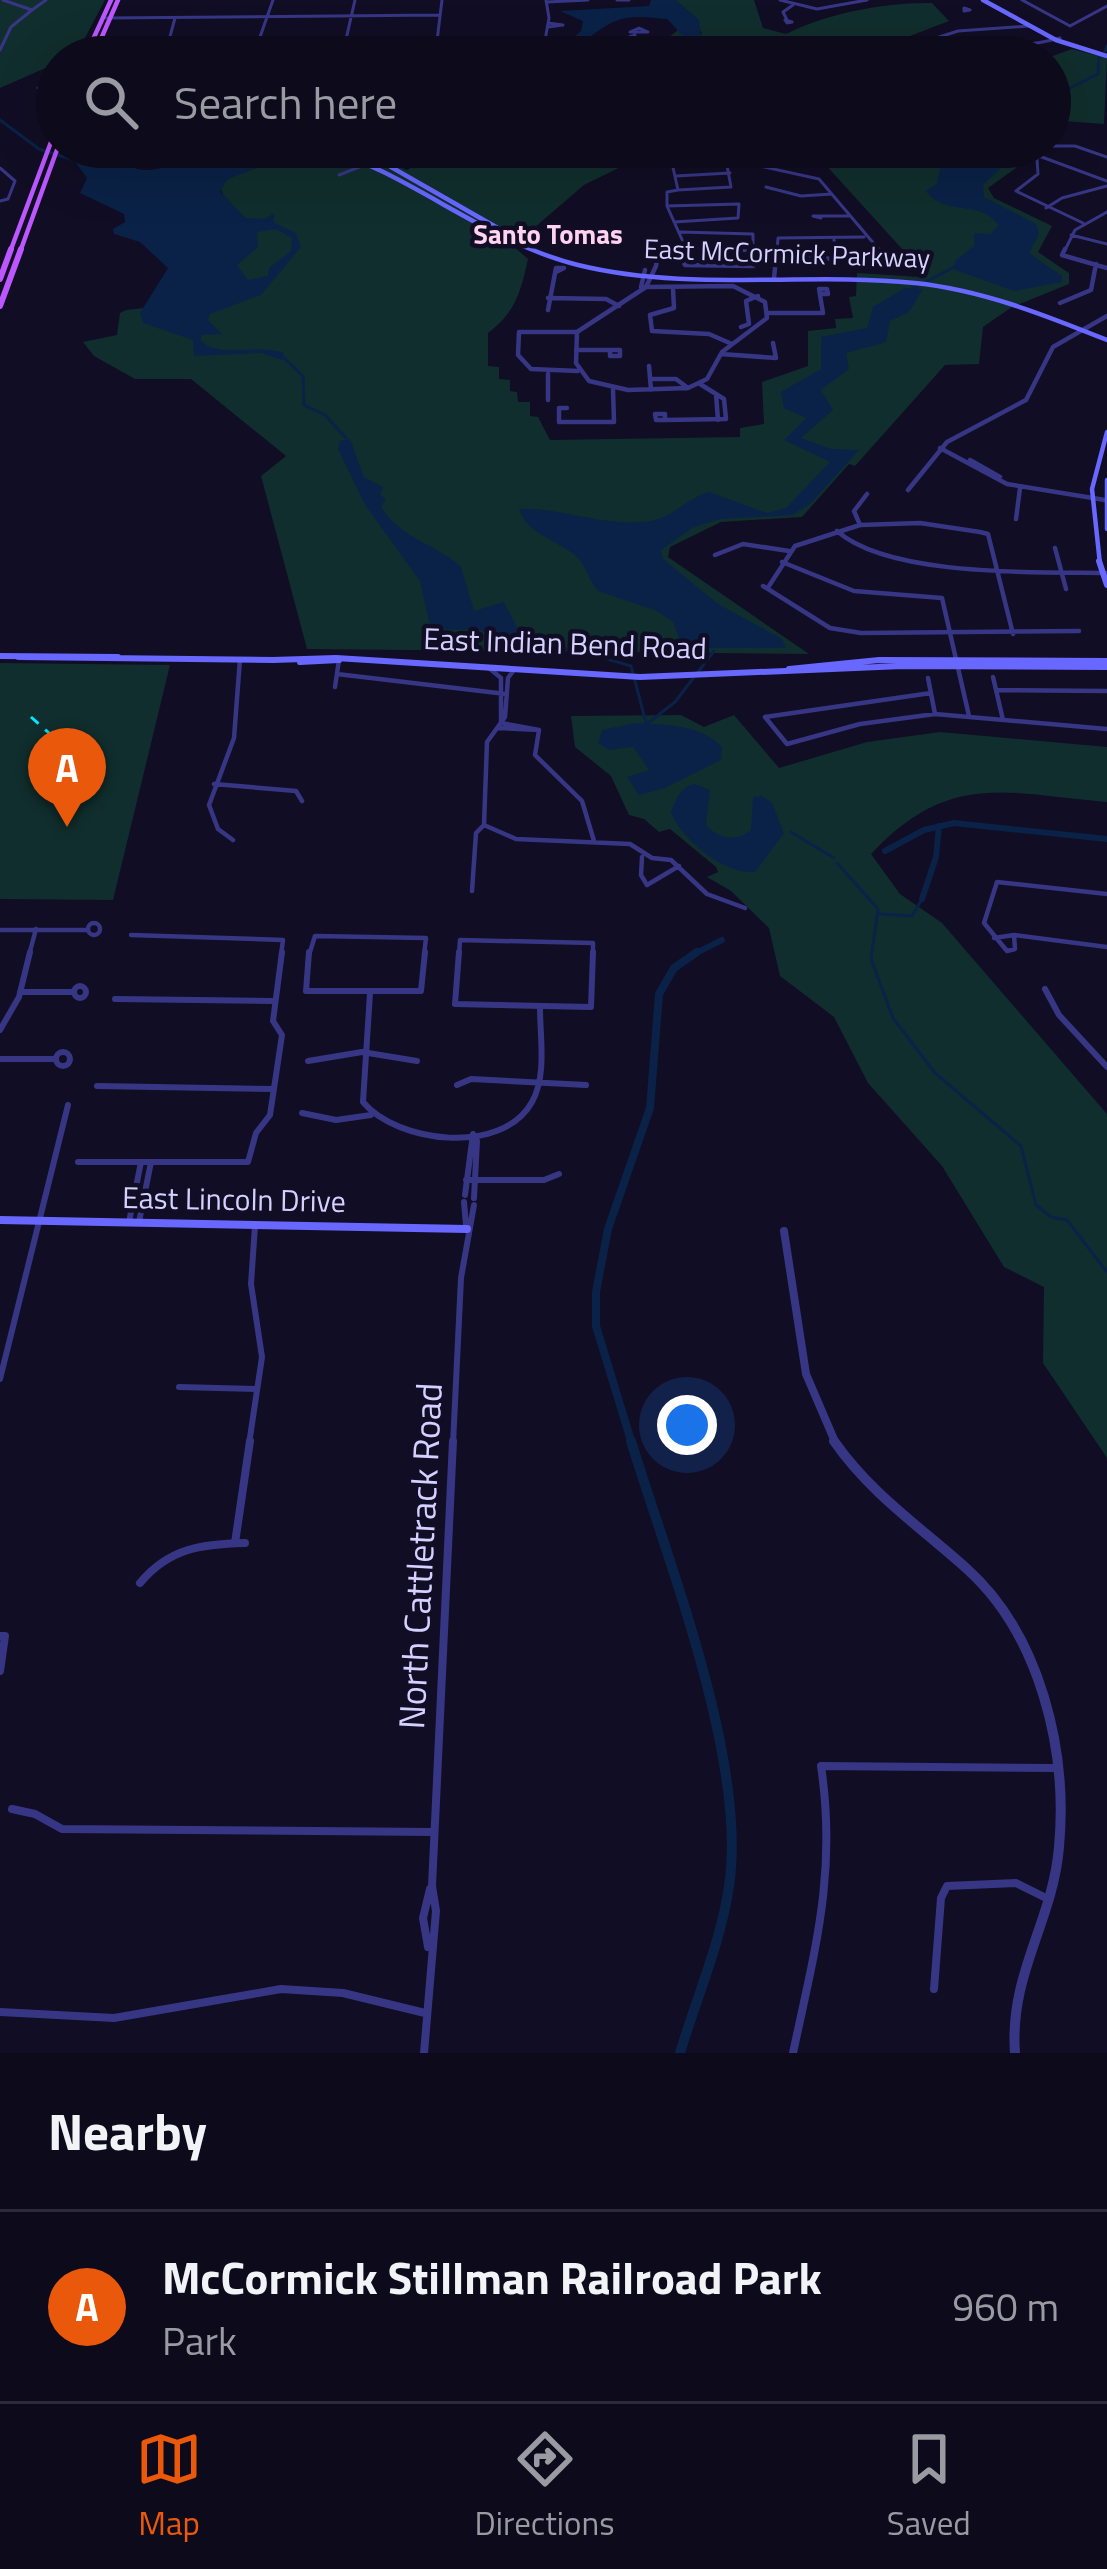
<!DOCTYPE html>
<style>
:root{--surface:#0d0a1b;--page:#161324;--text:#f1f3f6;--muted:#9a9aa3;--line:#2d2b3a;--accent:#ea580c}
body{margin:0;font-family:"Titillium Web",sans-serif;background:var(--page);color:var(--text)}
.you{position:absolute;left:687px;top:1425px;width:42px;height:42px;margin:-30px;border:9px solid #fff;border-radius:50%;background:#1a73e8;box-shadow:0 0 0 18px #1a73e833}
.badge{display:grid;place-items:center;width:78px;height:78px;border-radius:50%;background:var(--accent);color:#fff;font-size:39px;font-weight:700}
.pin{position:absolute;translate:-50% -99px;filter:drop-shadow(0 3px 6px #0008)}
.pin::after{content:'';position:absolute;top:63px;width:42px;height:36px;background:inherit;clip-path:polygon(0 0,100% 0,50% 100%)}
.list{margin:0;padding:0;list-style:none}
h2{display:flex;justify-content:space-between;align-items:center;height:156px;margin:0;padding:0 48px;font-size:51px}
h2 small{font-size:39px;font-weight:400;color:var(--muted)}
.list li{display:grid;grid-template-columns:78px 1fr auto;gap:36px;align-items:center;box-sizing:border-box;height:192px;padding:0 48px;border-top:3px solid var(--line)}
.list b{display:block;font-size:45px;white-space:nowrap}
.list p{margin:0;font-size:39px;white-space:nowrap;color:var(--muted)}
.list em{font-size:39px;font-style:normal;color:var(--muted)}
.icon{flex:none;width:66px;height:66px;fill:none;stroke:currentColor;stroke-width:2;stroke-linecap:round;stroke-linejoin:round}
.map{position:relative;flex:none;width:1107px;height:2053px;overflow:hidden}
.search{position:absolute;background:var(--surface);box-shadow:0 12px 48px #0002;left:36px;right:36px;top:36px;height:132px;display:flex;align-items:center;gap:30px;box-sizing:border-box;padding:0 42px;border-radius:66px;color:var(--muted);font-size:45px}
.sheet{height:348px;background:var(--surface)}
nav{display:flex;justify-content:space-around;align-items:center;box-sizing:border-box;height:168px;border-top:3px solid var(--line);background:var(--surface);font-size:33px;color:var(--muted)}
nav a{display:grid;justify-items:center;gap:6px}
nav .on{color:var(--accent)}
.map>svg:first-child{display:block}
.green{fill:#102e2d;fill-rule:evenodd}
.water{fill:#0a2247;fill-rule:evenodd}
.lines{fill:none;stroke-linecap:round;stroke-linejoin:round}
.stream{stroke:#0a2247;stroke-width:3}
.canal-far2{stroke:#0a2247;stroke-width:6}
.canal-far1{stroke:#0a2247;stroke-width:8}
.canal{stroke:#0a2247;stroke-width:10}
.minor-far3{stroke:#373685;stroke-width:3}
.minor-far2{stroke:#373685;stroke-width:4.5}
.minor-far1{stroke:#373685;stroke-width:6}
.minor{stroke:#373685;stroke-width:8}
.tertiary-far1{stroke:#373685;stroke-width:8}
.tertiary{stroke:#373685;stroke-width:10}
.secondary-far2{stroke:#6867ff;stroke-width:4.5}
.secondary-far1{stroke:#6867ff;stroke-width:6}
.secondary{stroke:#6867ff;stroke-width:8}
.primary-far1{stroke:#bc57ff;stroke-width:4.5}
.primary{stroke:#bc57ff;stroke-width:6}
.rail{stroke:#00e8fb;stroke-width:3;stroke-dasharray:10 9;stroke-linecap:butt}
.labels{text-anchor:middle;stroke-width:9;stroke-linejoin:round;paint-order:stroke}
.far-neighbourhood-label{font-size:27px;font-weight:bold;fill:#ffd2f0;stroke:#110d24}
.far-street-label{font-size:27px;fill:#d5d0ff;stroke:#110d24}
.street-label{font-size:30px;fill:#d5d0ff;stroke:#110d24}
.near-street-label{font-size:36px;fill:#d5d0ff;stroke:#110d24}
</style>
<div class="map">
<svg width="1107" height="2053" viewBox="0 0 1107 2053">
<rect width="100%" height="100%" fill="#110d24"/>
<path class="green" d="M 0,0 L 105,0 L 76,55 L 57,57 L 57,63 L 0,88 Z
M 675,0 L 754,0 L 763,28 L 786,34 C 827,13 886,2 932,3 L 949,21 L 876,49 L 838,57 L 631,57 L 656,47 L 678,30 L 687,38 L 702,34 L 694,16 Z
M 1072,49 L 1107,58 L 1104,124 L 1050,120 L 1050,57 Z
M 243,147 L 353,147 L 407,170 L 446,147 L 1020,147 L 1013,154 L 1016,168 L 988,188 L 994,198 L 1052,226 L 1038,252 L 1069,273 L 1069,284 L 1012,307 L 983,327 L 979,364 L 945,365 L 855,466 L 849,464 L 802,517 L 721,522 L 670,547 L 668,557 L 809,654 L 307,649 L 261,476 L 286,456 L 191,379 L 135,379 L 94,356 L 83,342 L 117,335 L 120,313 L 126,310 L 199,302 L 245,218 L 226,201 L 220,188 L 228,179 L 260,165 L 258,155 ZM 726,150 L 823,162 L 923,272 L 920,277 L 857,273 L 856,296 L 849,297 L 853,318 L 835,319 L 836,328 L 808,331 L 808,366 L 762,382 L 764,424 L 740,428 L 740,437 L 550,440 L 538,417 L 530,416 L 530,402 L 518,402 L 517,392 L 510,391 L 510,380 L 499,379 L 499,367 L 488,366 L 488,333 C 515,313 521,292 528,259 L 513,246 L 584,185 L 635,160 Z
M 0,663 L 170,665 L 113,900 L 0,899 Z
M 681,715 L 704,727 L 734,715 L 779,768 L 867,742 L 940,732 L 1107,747 L 1107,802 C 1005,793 949,771 871,854 L 900,894 L 942,923 L 1107,1114 L 1107,1458 L 1043,1363 L 1044,1287 L 1004,1267 L 942,1166 L 868,1083 L 834,1017 L 780,976 L 769,928 L 731,891 L 707,877 L 718,872 L 716,867 L 670,829 L 659,832 L 644,819 L 629,815 L 611,776 L 575,747 L 571,716 Z"/>
<path class="water" d="M 651,0 L 675,0 L 699,20 L 701,36 L 683,36 L 667,19 C 651,18 632,14 616,21 C 595,29 587,45 563,47 L 581,31 L 583,21 L 560,11 L 649,6 Z
M 96,147 L 113,148 C 132,177 148,172 182,163 L 195,147 L 239,147 L 258,155 L 259,167 L 228,179 L 220,191 L 245,218 L 264,219 L 275,213 L 273,222 L 296,233 L 301,247 L 261,295 L 210,314 L 208,320 L 222,334 L 202,335 L 200,340 C 221,360 256,343 284,353 L 282,360 L 261,353 L 194,356 L 193,340 L 143,323 L 140,313 L 168,268 L 140,242 L 114,234 L 113,229 L 125,222 L 124,214 L 80,193 L 87,178 L 76,163 L 77,155 ZM 276,229 L 292,238 L 291,251 L 269,268 L 268,276 L 248,280 L 237,265 L 258,247 L 257,232 Z
M 971,147 L 1008,147 L 1002,167 L 983,185 L 984,197 L 1036,224 L 1039,234 L 1029,253 L 1062,276 L 1062,282 L 1014,291 L 955,270 L 955,261 L 974,246 L 974,233 L 991,234 L 998,225 C 982,199 943,217 926,191 L 937,184 L 940,168 L 970,163 L 964,151 Z
M 905,288 L 923,289 L 909,312 L 890,321 L 886,342 L 846,353 L 849,369 L 821,390 L 833,410 L 801,438 L 831,449 L 859,450 L 810,504 L 792,515 L 720,519 L 692,528 L 661,550 L 663,559 L 718,604 L 782,639 L 786,648 L 683,648 L 673,622 L 657,611 L 598,591 C 589,581 587,567 578,558 C 558,539 528,536 519,509 C 559,507 607,528 650,521 C 672,518 687,498 709,492 L 767,513 L 786,508 L 830,462 L 784,440 L 806,418 L 784,408 L 781,392 L 821,369 L 821,337 L 867,328 L 873,307 Z
M 350,439 L 364,477 L 383,487 L 380,494 L 386,500 L 381,507 C 401,539 435,543 461,567 L 474,611 L 504,602 L 526,645 L 479,630 L 439,629 L 429,622 L 420,581 L 365,505 L 338,449 L 340,441 Z
M 636,723 C 667,725 700,724 722,747 L 721,760 L 665,788 L 639,795 L 627,777 L 649,770 L 633,747 L 609,750 L 598,743 L 602,730 Z
M 695,784 L 710,790 L 706,825 C 718,839 737,842 751,830 L 753,797 L 762,796 L 772,803 L 784,833 L 755,872 C 726,875 681,840 671,812 C 676,799 681,786 695,784 Z"/>
<g class="lines">
<path class="stream" d="M 1105,51 L 1107,46
M 1050,98 L 1098,74 L 1099,56
M 0,120 L 39,149 L 77,161
M 912,289 L 956,266
M 282,356 L 303,376 L 304,405 L 325,415 L 346,438
M 523,643 L 583,652 L 631,666 L 646,723
M 648,723 L 675,702 L 714,651
M 791,832 L 834,858
M 837,863 L 878,909 L 871,959 L 893,1018 L 935,1073 L 1021,1146 L 1036,1205 L 1051,1217 L 1067,1220 L 1107,1272
M 880,914 L 912,916 L 922,899"/>
<path class="canal-far2" d="M 885,851 L 924,830 L 954,823 L 1107,839
M 922,899 L 936,857 L 939,826
M 692,955 L 722,940"/>
<path class="canal-far1" d="M 632,1444 L 596,1326 L 596,1292 L 608,1229 L 650,1108 L 659,994 L 674,968 L 697,952"/>
<path class="canal" d="M 631,1441 C 668,1562 748,1763 729,1886 C 721,1942 696,1999 680,2053"/>
<path class="minor-far3" d="M 617,0 L 629,0
M 780,0 L 817,9 L 867,0
M 1022,0 L 1070,26 L 1107,6
M 547,2 L 588,0
M 964,8 L 970,10 L 964,11 Z
M 32,10 L 46,0
M 106,18 L 440,15
M 785,20 L 792,22 L 787,23 Z
M 787,20 L 783,12 L 793,5
M 548,23 L 563,25 L 548,27
M 639,28 L 648,32 L 630,32 Z
M 131,41 L 217,40
M 929,47 L 930,40 L 958,31 L 1029,26
M 0,50 L 11,27 L 32,10 L 3,0
M 165,55 L 175,18
M 124,57 L 253,55
M 253,57 L 273,0
M 342,57 L 355,0
M 435,57 L 442,0
M 542,57 L 549,18 L 546,0
M 572,57 L 635,35
M 885,57 C 943,43 1002,54 1060,38
M 1005,57 L 1019,48
M 38,88 L 57,79
M 1050,146 L 1075,146 L 1107,157
M 1047,147 L 1037,159 L 1038,174 L 1016,191 L 1083,223
M 724,152 L 732,160 L 819,179 L 881,252
M 1039,156 L 1107,181
M 726,160 L 731,187 L 678,190 L 672,163 Z
M 0,168 L 15,181 L 8,199 L 0,201
M 339,175 L 410,147
M 676,176 L 730,173
M 773,189 L 766,187 L 801,196 L 832,194
M 678,190 L 667,192 L 667,206 L 684,244 L 678,252
M 667,206 L 739,204 L 738,218 L 674,222
M 1046,208 L 1062,198 L 1107,186
M 821,218 L 813,216 L 850,216
M 680,232 L 753,234 L 753,252
M 1071,235 L 1107,244
M 834,240 L 836,252
M 684,248 L 754,250
M 657,252 L 658,244
M 777,252 L 778,238 L 864,237
M 1064,252 L 1075,230 L 1107,212"/>
<path class="minor-far2" d="M 705,249 L 754,250
M 878,249 L 883,254 L 879,259 L 888,260 L 884,257
M 1065,249 L 1062,255 L 1107,268
M 678,252 L 685,265 L 753,266 L 753,249
M 778,257 L 838,259 L 836,249
M 774,278 L 777,249
M 733,286 L 765,302 L 767,318 L 722,352 L 707,379 L 688,388 L 628,390 L 589,381 L 576,363 L 577,332 L 646,287 Z
M 641,287 L 646,287
M 641,287 L 645,270
M 646,287 L 656,266 L 658,249
M 673,289 L 674,308 L 650,315 L 652,331 L 709,334 L 732,344
M 548,298 L 606,299 L 619,306
M 1060,303 L 1091,290 L 1096,264
M 548,310 L 556,268 L 564,268 L 556,272
M 769,313 L 823,313 L 819,289 L 827,289 L 828,294 L 820,294
M 741,327 L 749,324 L 746,301 L 758,296
M 577,332 L 519,332 L 518,355 L 531,369 L 578,371
M 576,350 L 610,350
M 610,350 L 620,350 L 620,356 L 610,356 Z
M 721,354 L 776,358 L 773,343
M 649,366 L 651,390
M 548,374 L 548,400
M 650,379 L 676,379 L 688,388
M 716,394 L 718,420
M 567,408 L 559,408 L 559,422 L 614,422 L 613,389
M 655,414 L 665,414 L 665,420 L 656,420 Z
M 665,420 L 726,419 L 724,399 L 700,384
M 940,448 L 1007,484 L 1105,500
M 970,460 L 1000,477
M 908,490 L 947,442 L 1026,400 L 1053,347 L 1107,316
M 1016,519 L 1020,488
M 860,525 L 854,511 L 867,494
M 837,531 C 889,577 1037,572 1107,573
M 1055,548 L 1066,589
M 715,555 L 743,544 L 789,551
M 782,562 L 854,591 L 942,598 L 969,716
M 763,586 L 830,628 L 861,633 L 1079,631
M 769,586 L 795,546 L 860,525 L 920,523 L 980,532 L 988,534 L 1013,634
M 489,668 L 501,678 L 501,723
M 514,670 L 508,678 L 505,717 L 487,742 L 484,825 L 516,839 L 630,844 L 652,858 L 671,860 L 707,894 L 745,908
M 337,674 L 506,694
M 993,677 L 1003,720
M 928,678 L 935,714
M 335,687 L 339,660
M 996,690 L 1107,691
M 765,717 L 787,744 L 860,724 L 935,714 L 1107,729
M 765,717 L 931,693
M 498,728 L 539,730 L 501,723
M 539,730 L 535,755 L 582,801 L 594,841
M 214,784 L 296,791 L 302,801
M 233,840 L 218,829 L 209,805 L 234,738 L 240,659
M 642,857 L 641,875 L 647,885 L 679,866
M 472,891 L 476,833 L 484,825
M88 929a6 6 0 1 1 12 0a6 6 0 1 1-12 0Z
M 0,930 L 87,930
M 131,935 L 283,940 L 281,955
M 1014,935 L 1015,949 L 1007,951 L 984,923 L 997,882 L 1107,894
M 994,938 L 1014,935 L 1107,947
M 29,955 L 36,929
M 309,955 L 315,936 L 426,938 L 424,955
M 459,955 L 460,940 L 593,943 L 593,955"/>
<path class="minor-far1" d="M 309,952 L 306,991 L 421,991 L 425,952
M 459,952 L 455,1004 L 591,1007 L 593,952
M74 992a6 6 0 1 1 12 0a6 6 0 1 1-12 0Z
M 1045,989 L 1059,1015 L 1107,1067
M 20,992 L 72,992
M 370,993 L 363,1102 C 397,1143 502,1156 532,1102 C 547,1075 540,1038 540,1008
M 115,999 L 273,1001
M 0,1030 L 19,997 L 30,952
M56 1059a7 7 0 1 1 14 0a7 7 0 1 1-14 0Z
M 0,1059 L 55,1059
M 308,1061 L 362,1052 L 417,1061
M 457,1085 L 471,1079 L 586,1085
M 97,1086 L 274,1089
M 302,1113 L 336,1120 L 371,1115
M 473,1134 L 477,1141 L 474,1198
M 78,1162 L 248,1162 L 256,1133 L 270,1115 L 282,1035 L 273,1021 L 282,952
M 466,1180 L 544,1180 L 559,1174
M 465,1195 L 473,1134
M 464,1202 L 466,1225
M 129,1222 L 141,1162
M 139,1222 L 151,1162
M 0,1379 L 68,1105
M 179,1387 L 257,1389
M 249,1444 L 262,1357 L 251,1284 L 255,1226
M 453,1444 L 461,1278 L 474,1205"/>
<path class="minor" d="M 235,1543 L 250,1441
M 140,1583 C 169,1548 202,1544 245,1543
M 0,1636 L 5,1636 L 0,1671
M 12,1809 L 35,1814 L 62,1829 L 434,1832
M 428,1947 L 423,1918 L 430,1889
M 934,1989 L 941,1898 L 947,1886 L 1016,1883 L 1046,1898
M 0,2012 L 114,2018 L 281,1989 L 343,1993 L 425,2013
M 424,2053 L 436,1911 L 432,1886 L 453,1441
M 793,2053 C 815,1949 837,1873 821,1766 L 1053,1768"/>
<path class="tertiary-far1" d="M 784,1231 L 806,1374 L 836,1444"/>
<path class="tertiary" d="M 834,1441 C 870,1493 919,1526 966,1568 C 1040,1634 1068,1750 1059,1847 C 1053,1921 1009,1974 1015,2053"/>
<path class="secondary-far2" d="M 983,0 L 1056,40 L 1107,56
M 321,147 C 412,174 485,242 578,265 C 688,292 803,272 915,283 C 982,290 1045,315 1107,340
M 391,167 L 503,231
M 1107,480 L 1107,529
M 1100,564 L 1092,489 L 1107,432"/>
<path class="secondary-far1" d="M 1099,561 L 1107,585
M 0,656 L 118,657
M 18,657 L 274,660
M 272,660 L 336,658 L 640,677 L 902,666 L 1107,667
M 300,662 L 339,660
M 789,669 L 879,660 L 1107,661"/>
<path class="secondary" d="M 0,1220 L 467,1229"/>
<path class="primary-far1" d="M 85,57 L 111,0
M 93,57 L 118,0
M 10,252 L 57,126
M 20,252 L 58,147"/>
<path class="primary" d="M 0,279 L 11,249
M 0,306 L 21,249"/>
<path class="rail" d="M 31,717 L 85,765"/>
</g>
<g class="labels">
<g class="far-neighbourhood-label">
<text x="548" y="244">Santo Tomas</text>
</g>
<g class="far-street-label">
<text transform="translate(787 254) rotate(2)" y="9">East McCormick Parkway</text>
</g>
<g class="street-label">
<text transform="translate(565 644) rotate(2)" y="10">East Indian Bend Road</text>
<text transform="translate(234 1200) rotate(1)" y="10">East Lincoln Drive</text>
</g>
<g class="near-street-label">
<text transform="translate(420 1556) rotate(-87)" y="13">North Cattletrack Road</text>
</g>
</g>
</svg>
<div class="you"></div>
<div class="pin badge" style="left:67px;top:827px">A</div>
<div class="search"><svg class="icon" aria-label="search" viewBox="0 0 24 24"><circle cx="10" cy="10" r="6"/><path d="M15 15l6 6"/></svg>Search here</div>
</div>
<section class="sheet">
<h2>Nearby<small></small></h2>
<ul class="list">
<li><span class="badge">A</span><div><b>McCormick Stillman Railroad Park</b><p>Park</p></div><em>960 m</em></li>
</ul>
</section>
<nav>
<a class="on"><svg class="icon" aria-label="map" viewBox="0 0 24 24"><path d="M3 6l6-2 6 2 6-2v14l-6 2-6-2-6 2zM9 4v14M15 6v14"/></svg>Map</a>
<a><svg class="icon" aria-label="directions" viewBox="0 0 24 24"><path d="M12 3l9 9-9 9-9-9zM9 14v-3h6M13 9l2 2-2 2"/></svg>Directions</a>
<a><svg class="icon" aria-label="saved" viewBox="0 0 24 24"><path d="M7 4h10v16l-5-4-5 4z"/></svg>Saved</a>
</nav>
